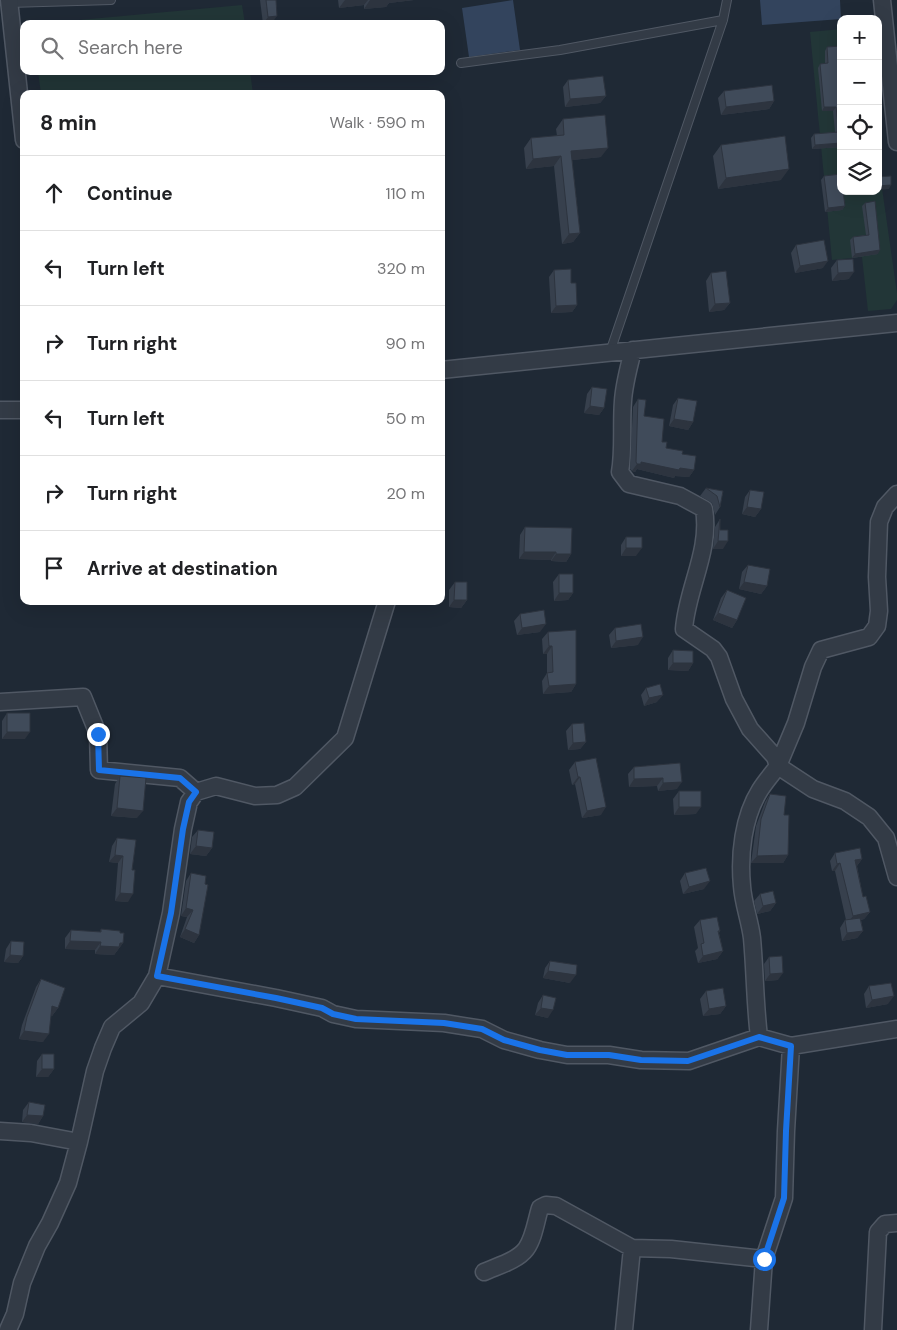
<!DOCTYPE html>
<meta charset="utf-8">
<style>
:root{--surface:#fff;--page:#f2f2f2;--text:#202124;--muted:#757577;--line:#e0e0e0}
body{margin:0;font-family:"DM Sans",sans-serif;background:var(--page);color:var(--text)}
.controls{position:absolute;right:15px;top:15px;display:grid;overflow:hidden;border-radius:10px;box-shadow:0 5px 20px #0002}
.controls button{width:45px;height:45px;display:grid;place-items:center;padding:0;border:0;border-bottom:1px solid var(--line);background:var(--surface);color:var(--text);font:25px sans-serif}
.stop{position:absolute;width:15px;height:15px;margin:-11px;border:4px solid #1a73e8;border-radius:50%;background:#fff}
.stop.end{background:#1a73e8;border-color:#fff;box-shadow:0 1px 5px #0008}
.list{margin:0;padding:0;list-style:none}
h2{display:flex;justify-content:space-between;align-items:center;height:65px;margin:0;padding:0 20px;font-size:21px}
h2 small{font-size:16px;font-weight:400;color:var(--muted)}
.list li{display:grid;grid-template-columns:32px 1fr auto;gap:15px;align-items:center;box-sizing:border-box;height:75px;padding:0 20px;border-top:1px solid var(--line)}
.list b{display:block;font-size:19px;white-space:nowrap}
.list em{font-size:16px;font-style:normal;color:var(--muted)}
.icon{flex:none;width:28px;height:28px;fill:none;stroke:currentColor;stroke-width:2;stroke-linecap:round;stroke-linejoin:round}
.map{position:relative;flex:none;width:897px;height:1330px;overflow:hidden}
.search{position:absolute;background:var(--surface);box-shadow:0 5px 20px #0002;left:20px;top:20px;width:425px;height:55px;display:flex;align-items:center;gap:12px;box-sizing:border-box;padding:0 18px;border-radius:10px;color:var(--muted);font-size:19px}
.panel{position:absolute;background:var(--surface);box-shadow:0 5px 20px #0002;left:20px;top:90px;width:425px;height:515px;border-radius:10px}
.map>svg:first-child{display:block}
.green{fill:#223637}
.water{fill:#33445d}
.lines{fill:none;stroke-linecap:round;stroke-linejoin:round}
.service-casing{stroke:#505864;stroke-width:10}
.minor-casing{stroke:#505864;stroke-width:19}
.service{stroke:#333b46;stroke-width:8}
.minor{stroke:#333b46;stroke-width:16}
.wall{fill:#37404d}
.shaded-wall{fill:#2d343f}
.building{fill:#404b5a;stroke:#2d343f}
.route{stroke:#1a73e8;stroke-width:6}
</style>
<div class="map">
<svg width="897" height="1330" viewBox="0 0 897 1330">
<rect width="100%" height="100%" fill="#1f2935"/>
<path class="green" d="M 242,5 L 245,24 L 36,24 Z
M 841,29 L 841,191 L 878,191 L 878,160 L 897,293 L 897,300 L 891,309 L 868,311 L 862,257 L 832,260 L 810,32 Z
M 38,71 L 250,71 L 253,94 L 41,94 Z"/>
<path class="water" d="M 513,0 L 520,50 L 469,57 L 462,8 Z
M 760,0 L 840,0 L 841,19 L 762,25 Z"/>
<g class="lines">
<g class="service-casing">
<path id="service" d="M 9,3 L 111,0
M 461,63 L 560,50 L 723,20
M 610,352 L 723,20 L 727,0"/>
</g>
<g class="minor-casing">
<path id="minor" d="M 9,0 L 24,140
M 882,0 L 897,142
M 633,350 C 629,367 624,384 623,401 C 621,425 624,449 620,472 L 629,484 L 680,496 L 704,509 C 711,551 687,588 684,629 L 713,649 L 719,657 L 734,699 L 750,729 L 775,757 L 778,766 C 772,774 765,782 760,790 C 743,817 739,855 742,886 C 743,903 750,921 752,938 C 755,971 755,1004 759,1037
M 441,370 L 897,323
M 0,410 L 24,410
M 897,494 L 885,507 L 879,522 L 877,577 L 879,611 L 877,626 L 869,637 L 821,650 L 813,667 L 796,723 L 778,766 L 813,789 L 845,801 L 869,817 L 886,838 L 897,877
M 0,702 L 83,697 L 98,734 L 99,770 L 180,778 L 196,792
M 157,976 L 276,998 L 322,1008 L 333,1014 L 356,1019 L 444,1023 L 482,1029 L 504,1040 L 540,1050 L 567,1055 L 609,1055 L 641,1060 L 689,1061 L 759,1037 L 791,1046 L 897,1029
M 0,1131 L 31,1133 L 79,1142
M 484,1272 C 497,1266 517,1261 526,1249 C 534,1238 536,1221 540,1208 L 546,1205 L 556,1206 L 632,1248
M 8,1330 L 15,1314 L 22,1283 L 37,1246 L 50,1223 L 68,1183 L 79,1142 L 95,1071 L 103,1048 L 112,1027 L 141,1003 L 157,976 L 171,913 L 183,829 L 189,802 L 196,792 L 216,786 L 255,796 L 277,795 L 295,787 L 345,738 L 387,601
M 624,1330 L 632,1248 L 671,1249 L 764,1259
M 759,1330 L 764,1259 L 784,1198 L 786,1131 L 791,1046
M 873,1330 L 878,1232 L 885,1224 L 897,1223"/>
</g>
<use href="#service" class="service"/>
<use href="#minor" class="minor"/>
</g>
<path class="wall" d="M 260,0 L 276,0 L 272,23 L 263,24 Z
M 338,0 L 414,0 L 389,3 L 386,7 L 364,9 L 364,5 L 339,8 Z
M 841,46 L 841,147 L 812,149 L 811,138 L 814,134 L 835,132 L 833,111 L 822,111 L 818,68 L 820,64 L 825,63 L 825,51 L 827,47 Z
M 568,80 L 606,96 L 600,103 L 565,107 L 563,87 Z
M 724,91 L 774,101 L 769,109 L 721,115 L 718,98 Z
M 563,119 L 601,157 L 572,160 L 580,233 L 573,242 L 562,244 L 554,166 L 526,169 L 524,148 L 531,138 L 557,136 L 556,129 Z
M 721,145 L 781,180 L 718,189 L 713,156 Z
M 841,161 L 841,191 L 864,191 L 843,194 L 845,206 L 842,210 L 825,212 L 821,180 L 824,176 L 840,174 L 839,163 Z
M 865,203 L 878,254 L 852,258 L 850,240 L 853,237 L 866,235 L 862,206 Z
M 796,245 L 823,268 L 795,273 L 791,253 Z
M 837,260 L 849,279 L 832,281 L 831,268 Z
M 554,270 L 571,283 L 577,305 L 572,312 L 551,313 L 549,277 Z
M 711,273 L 730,303 L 724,310 L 709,312 L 706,281 Z
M 592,387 L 604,408 L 599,415 L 584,413 L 587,394 Z
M 678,398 L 693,422 L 688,430 L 669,426 L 673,405 Z
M 638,399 L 644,416 L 666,448 L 682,454 L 694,470 L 689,477 L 675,476 L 674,478 L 637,469 L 635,472 L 632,471 L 630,469 L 633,407 Z
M 706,488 L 723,491 L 720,507 L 715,515 L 712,503 L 700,496 Z
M 750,490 L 761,509 L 755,517 L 742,514 L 745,497 Z
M 720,519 L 720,530 L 723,549 L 713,549 L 715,527 Z
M 525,527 L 571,554 L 566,562 L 551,561 L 551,560 L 519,559 L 520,535 Z
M 626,537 L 636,556 L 621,556 L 621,545 Z
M 748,565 L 767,586 L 761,594 L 739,589 L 742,572 Z
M 559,574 L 573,593 L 568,600 L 554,601 L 553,582 Z
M 455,582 L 467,600 L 461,608 L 449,607 L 449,590 Z
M 727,590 L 737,620 L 732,628 L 713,620 L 721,598 Z
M 520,614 L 540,632 L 517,635 L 514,621 Z
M 615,628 L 638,645 L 611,648 L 609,635 Z
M 548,632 L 576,684 L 571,692 L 543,694 L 542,681 L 547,673 L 547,654 L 543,654 L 542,639 Z
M 673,650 L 693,663 L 688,671 L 668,670 L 668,658 Z
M 646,688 L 657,702 L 644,706 L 641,695 Z
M 7,713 L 25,739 L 2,739 L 2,721 Z
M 572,724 L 586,742 L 580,749 L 568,750 L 566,731 Z
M 575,762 L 601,815 L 582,818 L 575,784 L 572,785 L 569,770 Z
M 680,763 L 677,789 L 658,791 L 657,786 L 629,787 L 628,774 L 634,767 Z
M 120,776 L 137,818 L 111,816 L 115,784 Z
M 679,791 L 696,814 L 674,815 L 673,799 Z
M 770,794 L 784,815 L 788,855 L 783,863 L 751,863 L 756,826 L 765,802 Z
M 198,830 L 212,848 L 206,856 L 190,854 L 192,837 Z
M 117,838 L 136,840 L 128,902 L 115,901 L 118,863 L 109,862 L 112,846 Z
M 835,853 L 862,859 L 857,866 L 863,897 L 870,912 L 864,919 L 861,920 L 863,931 L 857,938 L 842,941 L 840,928 L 845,920 L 846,920 L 835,871 L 832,871 L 830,861 Z
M 191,873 L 205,884 L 199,935 L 194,943 L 180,937 L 187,917 L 181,916 L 186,881 Z
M 685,873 L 704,889 L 683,894 L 680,881 Z
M 760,894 L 776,903 L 770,911 L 757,914 L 754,901 Z
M 700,920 L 720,931 L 719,933 L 723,951 L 717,959 L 698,963 L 695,951 L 698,948 L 694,927 Z
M 101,929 L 120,933 L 123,943 L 114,955 L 95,954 L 95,950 L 65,949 L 65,938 L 71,930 L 100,932 Z
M 11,941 L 23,956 L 18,963 L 4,962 L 6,949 Z
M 769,957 L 778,980 L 765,981 L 764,964 Z
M 550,961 L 570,983 L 543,978 L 545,968 Z
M 41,979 L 58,1008 L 52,1016 L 51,1015 L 43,1042 L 19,1039 L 22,1025 L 36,987 Z
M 869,986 L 888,1004 L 866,1008 L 864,994 Z
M 706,991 L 726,1006 L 720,1014 L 703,1016 L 700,999 Z
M 543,995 L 548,1018 L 535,1015 L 538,1003 Z
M 42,1054 L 54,1069 L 48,1077 L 36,1077 L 37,1061 Z
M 29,1102 L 43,1116 L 38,1124 L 22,1122 L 23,1110 Z"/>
<path class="shaded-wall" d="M 345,0 L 368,0 L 364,5 L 339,8 Z
M 370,0 L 414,0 L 389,3 L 386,7 L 364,9 Z
M 277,16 L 272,23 L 263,24 L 268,17 Z
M 606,96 L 600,103 L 565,107 L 570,99 Z
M 774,101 L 769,109 L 721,115 L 726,107 Z
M 824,107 L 836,107 L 833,111 L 822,111 Z
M 841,143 L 841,147 L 812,149 L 815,145 Z
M 608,148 L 601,157 L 564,161 L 571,151 Z
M 561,156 L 554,166 L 526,169 L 533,159 Z
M 789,169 L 781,180 L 718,189 L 726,178 Z
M 891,185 L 889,189 L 878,190 L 878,186 Z
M 842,191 L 864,191 L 840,194 Z
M 845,206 L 842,210 L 825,212 L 828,208 Z
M 580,233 L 573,242 L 562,244 L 569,234 Z
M 880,250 L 878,254 L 852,258 L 855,254 Z
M 828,261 L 823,268 L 795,273 L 800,266 Z
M 854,272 L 849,279 L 832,281 L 838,273 Z
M 730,303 L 724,310 L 709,312 L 715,304 Z
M 577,305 L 572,312 L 551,313 L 556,306 Z
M 590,406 L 604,408 L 599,415 L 584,413 Z
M 674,419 L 693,422 L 688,430 L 669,426 Z
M 641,462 L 680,468 L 694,470 L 689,477 L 675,476 L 674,478 L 637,469 L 635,472 L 632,471 L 637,464 Z
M 747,507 L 761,509 L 755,517 L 742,514 Z
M 718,541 L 728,541 L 723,549 L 713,549 Z
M 626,548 L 642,548 L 636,556 L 621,556 Z
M 524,552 L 556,552 L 551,560 L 519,559 Z
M 556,554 L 571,554 L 566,562 L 551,561 Z
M 744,582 L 767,586 L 761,594 L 739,589 Z
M 559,593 L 573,593 L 568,600 L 554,601 Z
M 454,600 L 467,600 L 461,608 L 449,607 Z
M 718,613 L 737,620 L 732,628 L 713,620 Z
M 546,624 L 540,632 L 517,635 L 522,628 Z
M 643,637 L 638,645 L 611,648 L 616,641 Z
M 549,646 L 552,646 L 547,654 L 543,654 Z
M 673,663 L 693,663 L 688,671 L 668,670 Z
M 576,684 L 571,692 L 543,694 L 549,686 Z
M 663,695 L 657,702 L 644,706 L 649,698 Z
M 7,732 L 30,732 L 25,739 L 2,739 Z
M 586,742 L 580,749 L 568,750 L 573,743 Z
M 578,777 L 580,777 L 575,784 L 572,785 Z
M 663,778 L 657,786 L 629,787 L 634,779 Z
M 682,782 L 677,789 L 658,791 L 663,783 Z
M 606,807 L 601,815 L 582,818 L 587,811 Z
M 679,807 L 701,807 L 696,814 L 674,815 Z
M 117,808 L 143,811 L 137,818 L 111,816 Z
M 196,846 L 212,848 L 206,856 L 190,854 Z
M 115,855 L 123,856 L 118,863 L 109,862 Z
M 788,855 L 783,863 L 751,863 L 757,856 Z
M 862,859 L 856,867 L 855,860 Z
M 840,863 L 835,871 L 832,871 L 837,864 Z
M 710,881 L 704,889 L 683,894 L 689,887 Z
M 120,893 L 133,894 L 128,902 L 115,901 Z
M 776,903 L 770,911 L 757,914 L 763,906 Z
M 186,908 L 193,910 L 187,917 L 181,916 Z
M 870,912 L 864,919 L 847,924 L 853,916 Z
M 185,929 L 199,935 L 194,943 L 180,937 Z
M 863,931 L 857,938 L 842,941 L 847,933 Z
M 70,941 L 101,942 L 95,950 L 65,949 Z
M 120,943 L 123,943 L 114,955 L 95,954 L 100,946 Z
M 723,951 L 717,959 L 698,963 L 703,956 Z
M 10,955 L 23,956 L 18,963 L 4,962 Z
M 548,971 L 576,975 L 570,983 L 543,978 Z
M 783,973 L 778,980 L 765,981 L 770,974 Z
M 894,996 L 888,1004 L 866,1008 L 872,1000 Z
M 52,1006 L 58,1008 L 52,1016 L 47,1014 Z
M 726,1006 L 720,1014 L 703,1016 L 709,1009 Z
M 541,1008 L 553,1010 L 548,1018 L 535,1015 Z
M 24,1031 L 49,1034 L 43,1042 L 19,1039 Z
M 42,1069 L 54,1069 L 48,1077 L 36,1077 Z
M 27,1115 L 43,1116 L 38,1124 L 22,1122 Z"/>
<path class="building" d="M 266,0 L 276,0 L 277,16 L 268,17 Z
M 841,46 L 841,143 L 815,145 L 814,134 L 839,132 L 836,107 L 824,107 L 820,64 L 828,63 L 827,47 Z
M 603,76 L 606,96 L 570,99 L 568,80 Z
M 772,85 L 774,101 L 726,107 L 724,91 Z
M 605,115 L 608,148 L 571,151 L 580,233 L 569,234 L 561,156 L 533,159 L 531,138 L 564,135 L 563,119 Z
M 785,136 L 789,169 L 726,178 L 721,145 Z
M 841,174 L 841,191 L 843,191 L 845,206 L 828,208 L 824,176 Z
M 891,176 L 891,185 L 878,186 L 878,177 Z
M 875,201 L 880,250 L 855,254 L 853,237 L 869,235 L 865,203 Z
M 824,240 L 828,261 L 800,266 L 796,245 Z
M 853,259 L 854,272 L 838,273 L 837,260 Z
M 571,269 L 571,283 L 576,283 L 577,305 L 556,306 L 554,270 Z
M 726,271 L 730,303 L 715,304 L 711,273 Z
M 592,387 L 607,389 L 604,408 L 590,406 Z
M 678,398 L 697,401 L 693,422 L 674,419 Z
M 638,399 L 646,400 L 644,416 L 664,419 L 662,442 L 667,442 L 666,448 L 683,451 L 682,454 L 696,456 L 694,470 L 680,468 L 679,470 L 641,462 L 641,464 L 637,464 L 636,462 Z
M 706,488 L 723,491 L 720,507 L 717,496 Z
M 750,490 L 764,492 L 761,509 L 747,507 Z
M 720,519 L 720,530 L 728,530 L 728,541 L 718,541 Z
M 525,527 L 572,528 L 571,554 L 556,554 L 556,552 L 524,552 Z
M 626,537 L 642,537 L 642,548 L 626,548 Z
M 748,565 L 770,569 L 767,586 L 744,582 Z
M 559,574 L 573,574 L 573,593 L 559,593 Z
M 455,582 L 467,582 L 467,600 L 454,600 Z
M 727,590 L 746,598 L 737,620 L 718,613 Z
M 544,610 L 546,624 L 522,628 L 520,614 Z
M 641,624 L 643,637 L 616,641 L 615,628 Z
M 576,630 L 576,684 L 549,686 L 547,673 L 553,672 L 552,646 L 549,646 L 548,632 Z
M 673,650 L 693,651 L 693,663 L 673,663 Z
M 660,684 L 663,695 L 649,698 L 646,688 Z
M 7,713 L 30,713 L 30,732 L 7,732 Z
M 584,723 L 586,742 L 573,743 L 572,724 Z
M 596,758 L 606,807 L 587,811 L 580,777 L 578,777 L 575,762 Z
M 680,763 L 682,782 L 663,783 L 663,778 L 634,779 L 634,767 Z
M 120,776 L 146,778 L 143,811 L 117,808 Z
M 679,791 L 701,791 L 701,807 L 679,807 Z
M 770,794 L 786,796 L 784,815 L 789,815 L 788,855 L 757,856 L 761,819 Z
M 198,830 L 214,832 L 212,848 L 196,846 Z
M 117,838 L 136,840 L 132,870 L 135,870 L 133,894 L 120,893 L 123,856 L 115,855 Z
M 860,848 L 862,859 L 855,860 L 863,897 L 866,896 L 870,912 L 853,916 L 840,863 L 837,864 L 835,853 Z
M 706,868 L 710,881 L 689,887 L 685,873 Z
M 191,873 L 206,876 L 205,884 L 208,885 L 199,935 L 185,929 L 193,910 L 186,908 Z
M 773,891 L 776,903 L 763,906 L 760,894 Z
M 717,917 L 720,931 L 718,931 L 723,951 L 703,956 L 701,944 L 704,943 L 700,920 Z
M 860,918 L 863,931 L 847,933 L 845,920 Z
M 101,929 L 120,931 L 120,933 L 124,933 L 123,943 L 120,943 L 119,947 L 100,946 L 101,942 L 70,941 L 71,930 L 101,932 Z
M 11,941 L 24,942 L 23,956 L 10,955 Z
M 782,956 L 783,973 L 770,974 L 769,957 Z
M 550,961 L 577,965 L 576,975 L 548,971 Z
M 41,979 L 65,988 L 58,1008 L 52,1006 L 49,1034 L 24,1031 L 27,1017 Z
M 891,983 L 894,996 L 872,1000 L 869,986 Z
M 723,988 L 726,1006 L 709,1009 L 706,991 Z
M 543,995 L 556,998 L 553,1010 L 541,1008 Z
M 42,1054 L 54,1054 L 54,1069 L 42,1069 Z
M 29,1102 L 45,1105 L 43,1116 L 27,1115 Z"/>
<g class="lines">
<path class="route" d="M 98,734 L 99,770 L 180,778 L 196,792 L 189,802 L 183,829 L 171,913 L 157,976 L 276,998 L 322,1008 L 333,1014 L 356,1019 L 444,1023 L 482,1029 L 504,1040 L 540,1050 L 567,1055 L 609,1055 L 641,1060 L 688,1061 L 759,1037 L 791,1046 L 786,1131 L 784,1198 L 764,1259"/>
</g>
</svg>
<div class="controls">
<button>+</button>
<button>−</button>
<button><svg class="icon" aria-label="locate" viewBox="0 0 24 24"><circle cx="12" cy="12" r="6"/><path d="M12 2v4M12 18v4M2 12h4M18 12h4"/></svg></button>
<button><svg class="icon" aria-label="layers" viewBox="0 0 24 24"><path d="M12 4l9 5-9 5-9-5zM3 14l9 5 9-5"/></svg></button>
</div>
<div class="stop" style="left:764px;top:1259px"></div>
<div class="stop end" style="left:98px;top:734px"></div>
<div class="search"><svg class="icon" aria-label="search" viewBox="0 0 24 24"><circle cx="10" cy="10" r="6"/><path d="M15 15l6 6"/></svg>Search here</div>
<section class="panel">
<h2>8 min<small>Walk · 590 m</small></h2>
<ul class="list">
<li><svg class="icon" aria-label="ahead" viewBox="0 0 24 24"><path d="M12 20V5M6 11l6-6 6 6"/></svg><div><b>Continue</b></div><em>110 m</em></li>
<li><svg class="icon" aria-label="left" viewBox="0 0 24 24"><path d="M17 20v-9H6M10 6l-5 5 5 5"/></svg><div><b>Turn left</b></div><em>320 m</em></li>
<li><svg class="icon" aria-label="right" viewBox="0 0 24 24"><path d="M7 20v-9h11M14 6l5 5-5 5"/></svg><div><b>Turn right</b></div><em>90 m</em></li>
<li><svg class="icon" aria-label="left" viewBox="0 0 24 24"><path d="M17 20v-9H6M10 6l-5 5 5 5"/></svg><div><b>Turn left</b></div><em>50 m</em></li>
<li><svg class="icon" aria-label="right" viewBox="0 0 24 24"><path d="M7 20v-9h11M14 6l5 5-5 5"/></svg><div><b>Turn right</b></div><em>20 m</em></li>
<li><svg class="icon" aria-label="arrive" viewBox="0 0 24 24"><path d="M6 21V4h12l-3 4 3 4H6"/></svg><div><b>Arrive at destination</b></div></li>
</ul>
</section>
</div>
